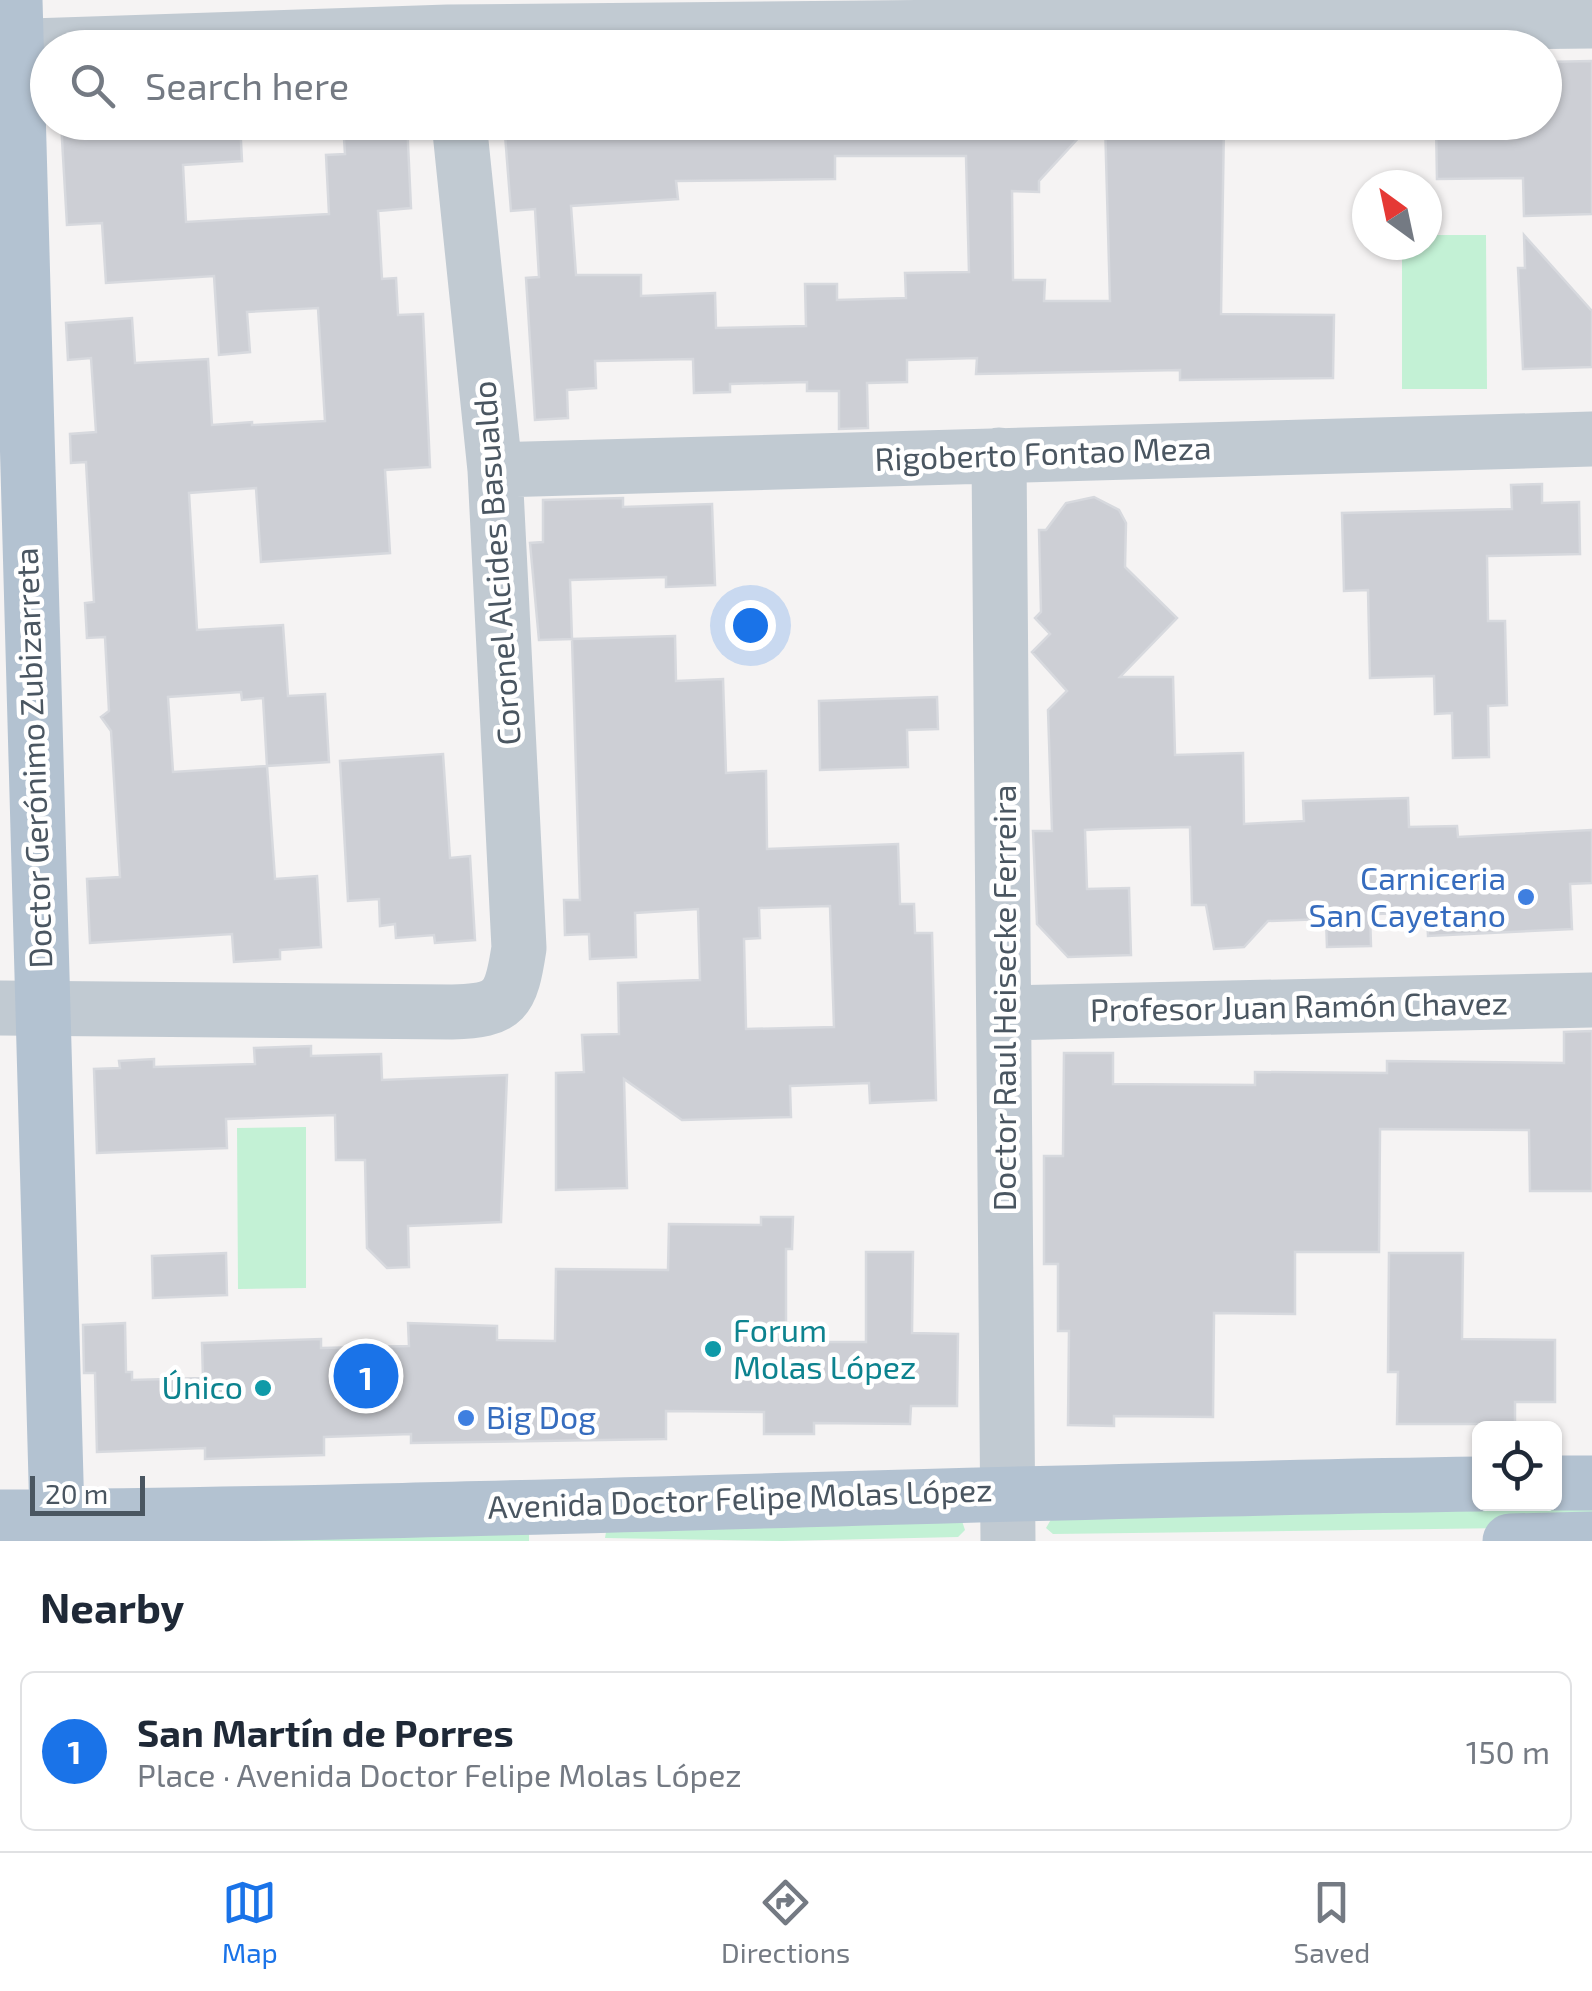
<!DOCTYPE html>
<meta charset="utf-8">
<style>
:root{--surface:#fff;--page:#f6f6f7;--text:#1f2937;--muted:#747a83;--line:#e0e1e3;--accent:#1a73e8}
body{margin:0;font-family:"Exo 2",sans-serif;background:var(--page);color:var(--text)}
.controls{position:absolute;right:30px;bottom:30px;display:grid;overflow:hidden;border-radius:15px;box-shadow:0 2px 8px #0004}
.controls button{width:90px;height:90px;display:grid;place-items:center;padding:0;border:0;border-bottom:2px solid var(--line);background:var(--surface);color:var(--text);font:50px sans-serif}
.compass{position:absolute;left:1352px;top:170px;width:90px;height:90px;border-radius:50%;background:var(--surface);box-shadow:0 2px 8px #0004;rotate:327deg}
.scale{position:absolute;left:30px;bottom:25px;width:115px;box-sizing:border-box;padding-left:10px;border:5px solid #4a5661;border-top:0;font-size:28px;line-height:35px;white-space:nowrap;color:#4a5661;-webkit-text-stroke:8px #fff;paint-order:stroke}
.you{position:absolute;left:750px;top:625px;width:35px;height:35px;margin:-25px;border:8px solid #fff;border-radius:50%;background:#1a73e8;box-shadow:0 0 0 15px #1a73e833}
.badge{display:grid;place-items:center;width:65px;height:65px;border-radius:50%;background:var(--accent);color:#fff;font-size:32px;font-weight:700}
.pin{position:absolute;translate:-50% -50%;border:5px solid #fff;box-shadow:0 2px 10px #0006}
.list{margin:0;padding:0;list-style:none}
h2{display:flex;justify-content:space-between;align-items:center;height:130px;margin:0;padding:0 40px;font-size:42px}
h2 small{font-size:32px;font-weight:400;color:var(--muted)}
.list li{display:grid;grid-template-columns:65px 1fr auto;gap:30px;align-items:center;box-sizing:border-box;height:160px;margin:0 20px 20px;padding:0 20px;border:2px solid var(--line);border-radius:15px}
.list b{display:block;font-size:38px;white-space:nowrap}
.list p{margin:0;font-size:32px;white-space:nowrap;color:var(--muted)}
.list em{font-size:32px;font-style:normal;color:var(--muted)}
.icon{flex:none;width:55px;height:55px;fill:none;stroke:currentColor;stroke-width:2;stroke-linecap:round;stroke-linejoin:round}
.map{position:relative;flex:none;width:1592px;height:1541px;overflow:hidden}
.search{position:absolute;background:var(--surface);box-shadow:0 2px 8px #0004;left:30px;right:30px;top:30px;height:110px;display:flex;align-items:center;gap:25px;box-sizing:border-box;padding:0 35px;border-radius:55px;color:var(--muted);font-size:38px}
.sheet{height:310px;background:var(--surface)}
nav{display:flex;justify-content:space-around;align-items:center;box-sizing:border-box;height:140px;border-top:2px solid var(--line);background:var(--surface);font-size:28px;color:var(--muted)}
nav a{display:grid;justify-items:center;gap:5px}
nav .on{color:var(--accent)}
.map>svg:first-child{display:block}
.green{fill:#c3f1d5}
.building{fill:#cdcfd5;stroke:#d7d9de;stroke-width:2.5;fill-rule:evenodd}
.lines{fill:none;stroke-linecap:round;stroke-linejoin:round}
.minor{stroke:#c1cad2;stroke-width:55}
.major{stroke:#b3c2d1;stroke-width:55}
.shop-dot{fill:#3f7fe0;stroke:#fff;stroke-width:4}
.culture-dot{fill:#0f9aa8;stroke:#fff;stroke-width:4}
.labels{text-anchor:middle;stroke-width:9;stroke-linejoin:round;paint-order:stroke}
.street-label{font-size:32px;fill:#4a5661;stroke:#fff}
.shop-label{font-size:32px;fill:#366cbe;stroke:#fff;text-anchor:end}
.culture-label{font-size:32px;fill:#0d838f;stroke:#fff;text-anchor:start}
</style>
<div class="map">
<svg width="1592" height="1541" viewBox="0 0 1592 1541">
<rect width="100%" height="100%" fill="#f5f3f3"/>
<path class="green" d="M 1427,235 L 1486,235 L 1487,389 L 1402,389 L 1402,245 L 1427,245 Z
M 306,1127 L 306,1288 L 238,1289 L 237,1128 Z
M 1592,1508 L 1592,1527 L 1053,1534 L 1046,1528 L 1053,1516 Z
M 962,1521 L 965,1530 L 958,1537 L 782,1541 L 605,1538 L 606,1532 Z
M 529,1534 L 529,1541 L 70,1541 Z"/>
<path class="building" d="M 1592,61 L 1592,214 L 1524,216 L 1523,178 L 1437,179 L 1436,124 L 1544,122 L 1544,62 Z
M 61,122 L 240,122 L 242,161 L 183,165 L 186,222 L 329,214 L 326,155 L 345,154 L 343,122 L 407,122 L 411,208 L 378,211 L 382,279 L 396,278 L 398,315 L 423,314 L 430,467 L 385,470 L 390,553 L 261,562 L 256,488 L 189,493 L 197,630 L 283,625 L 288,696 L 325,694 L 329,762 L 267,766 L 275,879 L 317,876 L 321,947 L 280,950 L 280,959 L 234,962 L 232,934 L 90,943 L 87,879 L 120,877 L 111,731 L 101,717 L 109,711 L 105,637 L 87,638 L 85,603 L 94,602 L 86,462 L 71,463 L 70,434 L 96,432 L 91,358 L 68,360 L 66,323 L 132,318 L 135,363 L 208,359 L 212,425 L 252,422 L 252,425 L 325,421 L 318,308 L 247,312 L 250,352 L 219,355 L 214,276 L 106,283 L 102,223 L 67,225 ZM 241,692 L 242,700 L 263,698 L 267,766 L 173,772 L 168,697 Z
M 504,122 L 1093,122 L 1039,181 L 1039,192 L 1012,191 L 1013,280 L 1045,280 L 1044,301 L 1110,301 L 1105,122 L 1224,122 L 1221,314 L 1334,315 L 1333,378 L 1180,380 L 1180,370 L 976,374 L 977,358 L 907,360 L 907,382 L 867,383 L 868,428 L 839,429 L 839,391 L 807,391 L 807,382 L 730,384 L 730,392 L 694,393 L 693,359 L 595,361 L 596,388 L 567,390 L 568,418 L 535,420 L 526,278 L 539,277 L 535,209 L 511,211 ZM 835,156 L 966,156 L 969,272 L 905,273 L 906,298 L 837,300 L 837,284 L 805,284 L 806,326 L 716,328 L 715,293 L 641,296 L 641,275 L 576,275 L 571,206 L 678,199 L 676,181 L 835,179 Z
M 1524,235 L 1592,311 L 1592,367 L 1523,369 L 1518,268 L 1525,268 Z
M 1542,484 L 1542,503 L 1579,502 L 1580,554 L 1487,556 L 1488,621 L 1505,621 L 1507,705 L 1488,706 L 1489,757 L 1453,758 L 1452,713 L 1435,714 L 1434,676 L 1370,678 L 1368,590 L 1344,591 L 1342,513 L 1512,509 L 1511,485 Z
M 1094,497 L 1119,510 L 1126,523 L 1125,567 L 1177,618 L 1120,677 L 1173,677 L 1175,755 L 1243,753 L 1244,824 L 1304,821 L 1303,801 L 1408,798 L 1409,827 L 1457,826 L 1458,837 L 1592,830 L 1592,883 L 1570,884 L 1572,929 L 1428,936 L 1427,913 L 1370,914 L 1371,946 L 1327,947 L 1326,919 L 1268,921 L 1244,947 L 1214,949 L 1206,905 L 1192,905 L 1190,827 L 1105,829 L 1085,830 L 1087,889 L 1129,888 L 1131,955 L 1068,957 L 1037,924 L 1033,831 L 1052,831 L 1048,710 L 1067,691 L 1032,652 L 1050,634 L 1035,618 L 1041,612 L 1039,530 L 1046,530 L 1066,503 Z
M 623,498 L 623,507 L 712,504 L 715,585 L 666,587 L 666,577 L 570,580 L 572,639 L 539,640 L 530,543 L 543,542 L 543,500 Z
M 675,636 L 676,681 L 723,679 L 726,773 L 766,771 L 767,849 L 898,844 L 900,904 L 914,904 L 915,933 L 932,933 L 936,1100 L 870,1103 L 869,1083 L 790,1086 L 791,1117 L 682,1120 L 624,1079 L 627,1188 L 556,1190 L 556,1073 L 584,1072 L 582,1035 L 619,1034 L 618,983 L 700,980 L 698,909 L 635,913 L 636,957 L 590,959 L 589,934 L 565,935 L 564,900 L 580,900 L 572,639 ZM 830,906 L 834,1027 L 746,1029 L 744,939 L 760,938 L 759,908 Z
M 937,697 L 938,729 L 907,730 L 908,767 L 820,770 L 819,701 Z
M 443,754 L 450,858 L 470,856 L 475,940 L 435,943 L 434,935 L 396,938 L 395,924 L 380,926 L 379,899 L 348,901 L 340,761 Z
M 1592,1031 L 1592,1191 L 1530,1191 L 1529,1130 L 1380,1129 L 1379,1252 L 1295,1252 L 1295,1314 L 1214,1313 L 1213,1417 L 1114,1416 L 1114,1426 L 1068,1425 L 1069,1331 L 1058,1331 L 1058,1264 L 1044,1264 L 1044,1156 L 1063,1156 L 1064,1053 L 1113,1053 L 1113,1084 L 1255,1085 L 1255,1072 L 1387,1073 L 1387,1061 L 1564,1063 L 1564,1032 Z
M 311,1046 L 311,1056 L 381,1054 L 382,1080 L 507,1075 L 501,1222 L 408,1226 L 409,1267 L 387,1268 L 367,1248 L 365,1160 L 336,1160 L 335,1115 L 226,1119 L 227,1148 L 97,1153 L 94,1069 L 120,1068 L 119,1061 L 154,1059 L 154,1067 L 255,1064 L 254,1048 Z
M 761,1217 L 793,1217 L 792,1249 L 786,1249 L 786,1342 L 866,1342 L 866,1252 L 913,1252 L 912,1333 L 958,1334 L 957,1406 L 911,1406 L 910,1424 L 814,1423 L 814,1434 L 764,1434 L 764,1412 L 666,1411 L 666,1439 L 411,1443 L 411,1434 L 324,1437 L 324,1455 L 205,1459 L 205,1448 L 97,1452 L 95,1373 L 84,1373 L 83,1325 L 125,1323 L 126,1372 L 132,1372 L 132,1380 L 203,1378 L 202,1343 L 321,1339 L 321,1348 L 409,1346 L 408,1323 L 497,1326 L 497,1340 L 555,1341 L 556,1269 L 668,1270 L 669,1224 L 761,1225 Z
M 226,1253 L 227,1295 L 153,1298 L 152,1256 Z
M 1389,1253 L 1463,1253 L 1462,1339 L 1555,1340 L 1555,1402 L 1515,1402 L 1515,1424 L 1397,1424 L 1398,1372 L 1388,1372 Z"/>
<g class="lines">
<path class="minor" d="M 0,47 L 448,32 L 1592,21
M 999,455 L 1008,1541
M 495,470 L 1592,439
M 0,1008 L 452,1012 C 506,1011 511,1000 519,948 L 495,470 L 459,122
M 1006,1013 L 1592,1000"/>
<path class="major" d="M 15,0 L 57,1516
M 1554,1483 L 1592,1483
M 0,1517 C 493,1513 986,1491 1480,1484
M 1510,1541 L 1592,1539"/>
</g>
<g class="shop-dot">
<circle cx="1526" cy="897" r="10"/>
<circle cx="466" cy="1418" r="10"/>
</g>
<g class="culture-dot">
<circle cx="713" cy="1349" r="10"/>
<circle cx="263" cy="1388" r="10"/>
</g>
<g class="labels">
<g class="street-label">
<text transform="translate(1043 454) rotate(-2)" y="11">Rigoberto Fontao Meza</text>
<text transform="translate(497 563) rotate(-94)" y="11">Coronel Alcides Basualdo</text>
<text transform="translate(34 758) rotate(-92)" y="11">Doctor Gerónimo Zubizarreta</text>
<text transform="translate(1005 998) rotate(-90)" y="11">Doctor Raul Heisecke Ferreira</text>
<text transform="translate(1299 1007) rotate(-1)" y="11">Profesor Juan Ramón Chavez</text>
<text transform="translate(740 1499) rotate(-2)" y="11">Avenida Doctor Felipe Molas López</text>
</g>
<g class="shop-label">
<text x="1506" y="890">Carniceria<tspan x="1506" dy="37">San Cayetano</tspan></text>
<text x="486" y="1429" text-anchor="start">Big Dog</text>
</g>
<g class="culture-label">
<text x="733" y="1342">Forum<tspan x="733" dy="37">Molas López</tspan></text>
<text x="243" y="1399" text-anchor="end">Único</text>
</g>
</g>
</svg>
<div class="controls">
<button><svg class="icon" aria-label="locate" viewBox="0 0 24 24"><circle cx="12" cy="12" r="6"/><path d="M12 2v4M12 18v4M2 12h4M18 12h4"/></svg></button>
</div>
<svg class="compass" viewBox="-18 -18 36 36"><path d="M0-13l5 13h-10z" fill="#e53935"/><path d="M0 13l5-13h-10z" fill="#747a83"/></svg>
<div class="scale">20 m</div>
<div class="you"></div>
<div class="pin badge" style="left:366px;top:1376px">1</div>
<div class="search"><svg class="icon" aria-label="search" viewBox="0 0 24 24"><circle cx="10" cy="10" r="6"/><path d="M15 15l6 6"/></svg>Search here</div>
</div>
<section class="sheet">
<h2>Nearby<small></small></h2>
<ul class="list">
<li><span class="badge">1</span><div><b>San Martín de Porres</b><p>Place · Avenida Doctor Felipe Molas López</p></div><em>150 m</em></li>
</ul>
</section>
<nav>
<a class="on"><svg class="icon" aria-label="map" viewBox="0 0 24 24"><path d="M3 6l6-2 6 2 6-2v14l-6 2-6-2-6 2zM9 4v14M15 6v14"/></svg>Map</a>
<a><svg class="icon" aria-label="directions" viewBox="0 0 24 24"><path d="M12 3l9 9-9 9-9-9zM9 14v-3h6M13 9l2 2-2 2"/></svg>Directions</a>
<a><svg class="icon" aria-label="saved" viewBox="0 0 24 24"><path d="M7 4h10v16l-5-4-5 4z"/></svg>Saved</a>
</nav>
